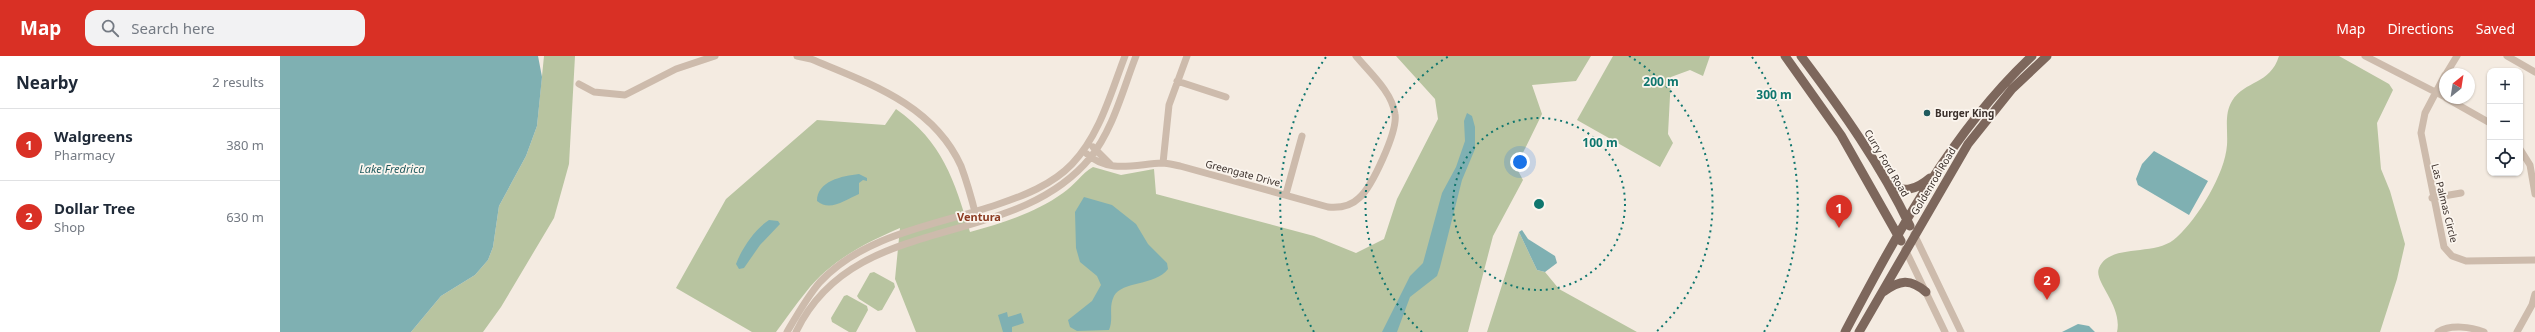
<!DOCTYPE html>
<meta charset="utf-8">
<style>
:root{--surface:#fff;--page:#f2f2f3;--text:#1f2937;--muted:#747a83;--line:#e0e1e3;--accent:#d93025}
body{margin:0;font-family:"Noto Sans",sans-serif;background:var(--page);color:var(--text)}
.controls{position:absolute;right:12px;top:12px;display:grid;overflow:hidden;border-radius:8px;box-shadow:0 1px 3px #0004}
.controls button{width:36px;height:36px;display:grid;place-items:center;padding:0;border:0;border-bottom:1px solid var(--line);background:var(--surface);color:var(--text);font:20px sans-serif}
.compass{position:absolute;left:2159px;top:12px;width:36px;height:36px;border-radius:50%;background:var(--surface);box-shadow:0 1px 3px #0004;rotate:30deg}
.you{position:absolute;left:1240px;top:106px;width:14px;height:14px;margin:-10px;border:3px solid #fff;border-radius:50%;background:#1a73e8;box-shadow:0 0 0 6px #1a73e833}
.badge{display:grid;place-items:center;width:26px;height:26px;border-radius:50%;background:var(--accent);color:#fff;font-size:13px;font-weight:700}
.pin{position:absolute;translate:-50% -33px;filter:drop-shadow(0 1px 2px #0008)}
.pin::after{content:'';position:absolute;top:21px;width:14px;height:12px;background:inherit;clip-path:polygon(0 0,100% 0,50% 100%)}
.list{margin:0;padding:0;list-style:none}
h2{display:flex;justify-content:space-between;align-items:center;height:52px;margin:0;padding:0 16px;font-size:17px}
h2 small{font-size:13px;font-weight:400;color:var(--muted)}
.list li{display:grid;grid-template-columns:26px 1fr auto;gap:12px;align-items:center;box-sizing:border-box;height:72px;padding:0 16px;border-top:1px solid var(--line)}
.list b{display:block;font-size:15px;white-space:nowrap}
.list p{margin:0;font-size:13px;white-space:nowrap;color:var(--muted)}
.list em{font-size:13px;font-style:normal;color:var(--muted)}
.icon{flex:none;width:22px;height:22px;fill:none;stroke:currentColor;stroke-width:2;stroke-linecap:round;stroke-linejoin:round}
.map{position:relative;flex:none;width:2255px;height:276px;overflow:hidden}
header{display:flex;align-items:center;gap:24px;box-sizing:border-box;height:56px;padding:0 20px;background:var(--accent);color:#fff}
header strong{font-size:19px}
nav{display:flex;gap:22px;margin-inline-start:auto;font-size:14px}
.search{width:280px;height:36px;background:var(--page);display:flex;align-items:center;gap:10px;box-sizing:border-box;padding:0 14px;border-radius:12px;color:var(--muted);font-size:15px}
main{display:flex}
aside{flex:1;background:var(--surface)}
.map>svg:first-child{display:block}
.green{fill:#b8c4a0}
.water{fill:#7fb0b2}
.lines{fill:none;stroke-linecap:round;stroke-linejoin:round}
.minor{stroke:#cdbbac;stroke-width:7}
.major{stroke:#7d675c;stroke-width:9}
.ring{fill:none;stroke:#0f766e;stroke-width:2;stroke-dasharray:2 4}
.poi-dot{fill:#1f5a5e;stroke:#fbf5ee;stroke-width:1.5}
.labels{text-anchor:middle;stroke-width:3.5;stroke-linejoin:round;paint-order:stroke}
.poi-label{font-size:10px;font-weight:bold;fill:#3b302b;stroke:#fbf5ee;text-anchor:start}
.street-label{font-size:10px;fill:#3b302b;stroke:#fbf5ee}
.water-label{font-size:11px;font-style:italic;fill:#1f5a5e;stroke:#fbf5ee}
.neighbourhood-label{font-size:11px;font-weight:bold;fill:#8c3b22;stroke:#fbf5ee}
.centre{fill:#0f766e;stroke:#fbf5ee;stroke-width:2}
.ring-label{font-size:12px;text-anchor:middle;font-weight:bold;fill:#0f766e;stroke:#fbf5ee;stroke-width:3.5;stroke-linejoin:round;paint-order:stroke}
</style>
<header>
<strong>Map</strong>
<div class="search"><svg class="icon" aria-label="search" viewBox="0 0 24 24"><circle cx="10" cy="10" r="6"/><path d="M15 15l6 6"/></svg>Search here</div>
<nav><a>Map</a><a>Directions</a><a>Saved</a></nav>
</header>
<main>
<aside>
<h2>Nearby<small>2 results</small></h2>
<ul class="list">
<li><span class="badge">1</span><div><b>Walgreens</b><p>Pharmacy</p></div><em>380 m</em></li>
<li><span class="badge">2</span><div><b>Dollar Tree</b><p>Shop</p></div><em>630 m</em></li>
</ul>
</aside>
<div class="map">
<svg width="2255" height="276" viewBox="0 0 2255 276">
<rect width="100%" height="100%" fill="#f4ebe1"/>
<path class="green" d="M 264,0 L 295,0 L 289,108 L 274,162 L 221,251 L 203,276 L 131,276 L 161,240 L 195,219 L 208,204 L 213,191 L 219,150 L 246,100 L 257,70 Z
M 1116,0 L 1311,0 L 1296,25 L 1252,29 L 1262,58 L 1236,111 L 1243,124 L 1213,180 L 1188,276 L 636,276 L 615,223 L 620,172 C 585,187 550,205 526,236 C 515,249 506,263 496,276 L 472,276 L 396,232 L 446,143 L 537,64 L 605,69 L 616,53 C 663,86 674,124 690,176 C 723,167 755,157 783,137 C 794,130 802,117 813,111 L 841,119 L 874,113 L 876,138 L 1034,180 L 1076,197 L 1104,183 L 1117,143 L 1158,63 L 1155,43 Z
M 1333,0 L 1430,0 L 1423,20 L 1410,14 L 1391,21 L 1388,78 L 1393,87 L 1380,111 L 1297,64 Z
M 1999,0 L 2059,0 L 2109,28 L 2113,34 L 2097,67 L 2101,113 L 2110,135 L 2125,188 L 2117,223 L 2100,276 L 1837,276 C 1843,249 1813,226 1819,212 C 1830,186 1876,202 1897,181 C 1918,162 1945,118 1947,89 C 1948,74 1944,58 1952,45 C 1965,24 1990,29 1999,0 Z
M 1239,176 L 1257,214 L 1265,216 L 1279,233 L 1357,276 L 1207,276 Z
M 594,216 L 614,227 L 615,231 L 602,254 L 598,255 L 579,243 L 577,240 L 590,217 Z
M 567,239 L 587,250 L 588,254 L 576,276 L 569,276 L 552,266 L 551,262 L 564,240 Z"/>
<path class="water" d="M 0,0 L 258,0 L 262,21 L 257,70 L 246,100 L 219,150 L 213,191 L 208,204 L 195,219 L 161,240 L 131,276 L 0,276 Z
M 1187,57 L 1192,60 L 1195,71 L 1195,93 L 1182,124 L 1160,211 L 1157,220 L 1130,241 L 1117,276 L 1102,276 L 1130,220 L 1143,207 L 1162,137 L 1176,111 L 1185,85 L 1184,65 Z
M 1874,95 L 1928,125 L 1909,159 L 1858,129 L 1856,123 L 1862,108 Z
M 579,118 L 587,122 L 587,125 L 583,124 L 579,127 L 579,138 C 565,144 550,156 537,145 C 537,125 562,120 579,118 Z
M 804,141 L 832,149 L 856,168 L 868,188 L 887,207 L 888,213 C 875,230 842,225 834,240 C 828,252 834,262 829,274 L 797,275 L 790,271 L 788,264 L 812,245 L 821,229 L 817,220 L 800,206 L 796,192 L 795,156 Z
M 489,164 L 498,165 L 500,168 L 480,189 L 464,212 L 459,213 L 456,208 C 462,192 475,173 489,164 Z
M 1242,174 L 1248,183 L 1275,200 L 1277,207 L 1265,216 L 1257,214 L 1239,176 Z
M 727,256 L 728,261 L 741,257 L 744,267 L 732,271 L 732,276 L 723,276 L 718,259 Z
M 1798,268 L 1809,270 L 1815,276 L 1782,276 Z"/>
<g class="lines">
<path class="minor" d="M 517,0 L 531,3 C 588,27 653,48 681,110 C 687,126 692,144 696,160
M 2085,0 L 2165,41
M 2227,0 L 2255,16
M 2166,18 L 2177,0
M 2165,19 L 2145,57 L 2141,77 L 2164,191 L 2172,200 L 2186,205 L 2255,204
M 897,25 L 946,41
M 299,28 L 314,36 L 345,39 L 396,13 L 435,0
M 2166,42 L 2210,67
M 813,91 L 831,109
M 2240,93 L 2250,109 L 2255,138
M 807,98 C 829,118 856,108 882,107 C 888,107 894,109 900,110 L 1048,151 C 1059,152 1071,150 1079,142 C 1092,131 1118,75 1115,58 C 1112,36 1090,17 1076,0
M 883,107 L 889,49 L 907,0
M 1006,138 L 1022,80
M 2152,142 L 2181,137
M 1634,178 L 1681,276
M 1625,193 L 1665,276
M 507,276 C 517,259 527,241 540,226 C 585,178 656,169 716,149 C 743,140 772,129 792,108 C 820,79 831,36 845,0
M 516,276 C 574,154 732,196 810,102 C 833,74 843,33 856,0
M 2158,276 C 2171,268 2191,271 2204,276
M 2237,276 L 2252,249 L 2255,238"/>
<path class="major" d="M 1505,0 L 1561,79 L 1621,185
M 1521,0 C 1561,53 1601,109 1630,170
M 1607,126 C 1623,138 1636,134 1650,122
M 1603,236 C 1620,224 1630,222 1646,236
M 1565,276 C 1617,178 1671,76 1752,0
M 1579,276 L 1688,88 L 1732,33 L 1767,0"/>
</g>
<g class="ring">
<circle cx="1259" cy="148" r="86"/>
<path d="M1142 276A173 173 0 0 1 1169 0M1349 0A173 173 0 0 1 1376 276"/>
<path d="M1034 276A259 259 0 0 1 1046 1M1472 1A259 259 0 0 1 1484 276"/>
</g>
<circle class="poi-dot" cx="1647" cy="57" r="4"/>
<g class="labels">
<g class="poi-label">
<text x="1655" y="61">Burger King</text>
</g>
<g class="street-label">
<text transform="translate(1607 107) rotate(59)" y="4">Curry Ford Road</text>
<text transform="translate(963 117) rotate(15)" y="4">Greengate Drive</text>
<text transform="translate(1653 125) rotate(-59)" y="4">Goldenrod Road</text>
<text transform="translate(2165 147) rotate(76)" y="4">Las Palmas Circle</text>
</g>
<g class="water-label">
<text x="112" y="117">Lake Fredrica</text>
</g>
<g class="neighbourhood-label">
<text x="699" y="165">Ventura</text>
</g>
</g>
<circle cx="1259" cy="148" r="6" class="centre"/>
<g class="ring-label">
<text x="1381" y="30">200 m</text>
<text x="1494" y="43">300 m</text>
<text x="1320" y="91">100 m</text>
</g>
</svg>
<div class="controls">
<button>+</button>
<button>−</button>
<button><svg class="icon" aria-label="locate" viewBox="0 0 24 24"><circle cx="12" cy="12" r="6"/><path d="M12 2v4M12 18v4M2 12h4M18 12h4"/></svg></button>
</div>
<svg class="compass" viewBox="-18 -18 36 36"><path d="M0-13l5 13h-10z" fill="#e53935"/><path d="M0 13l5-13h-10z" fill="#747a83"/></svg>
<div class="you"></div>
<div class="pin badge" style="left:1559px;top:172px">1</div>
<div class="pin badge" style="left:1767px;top:244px">2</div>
</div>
</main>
